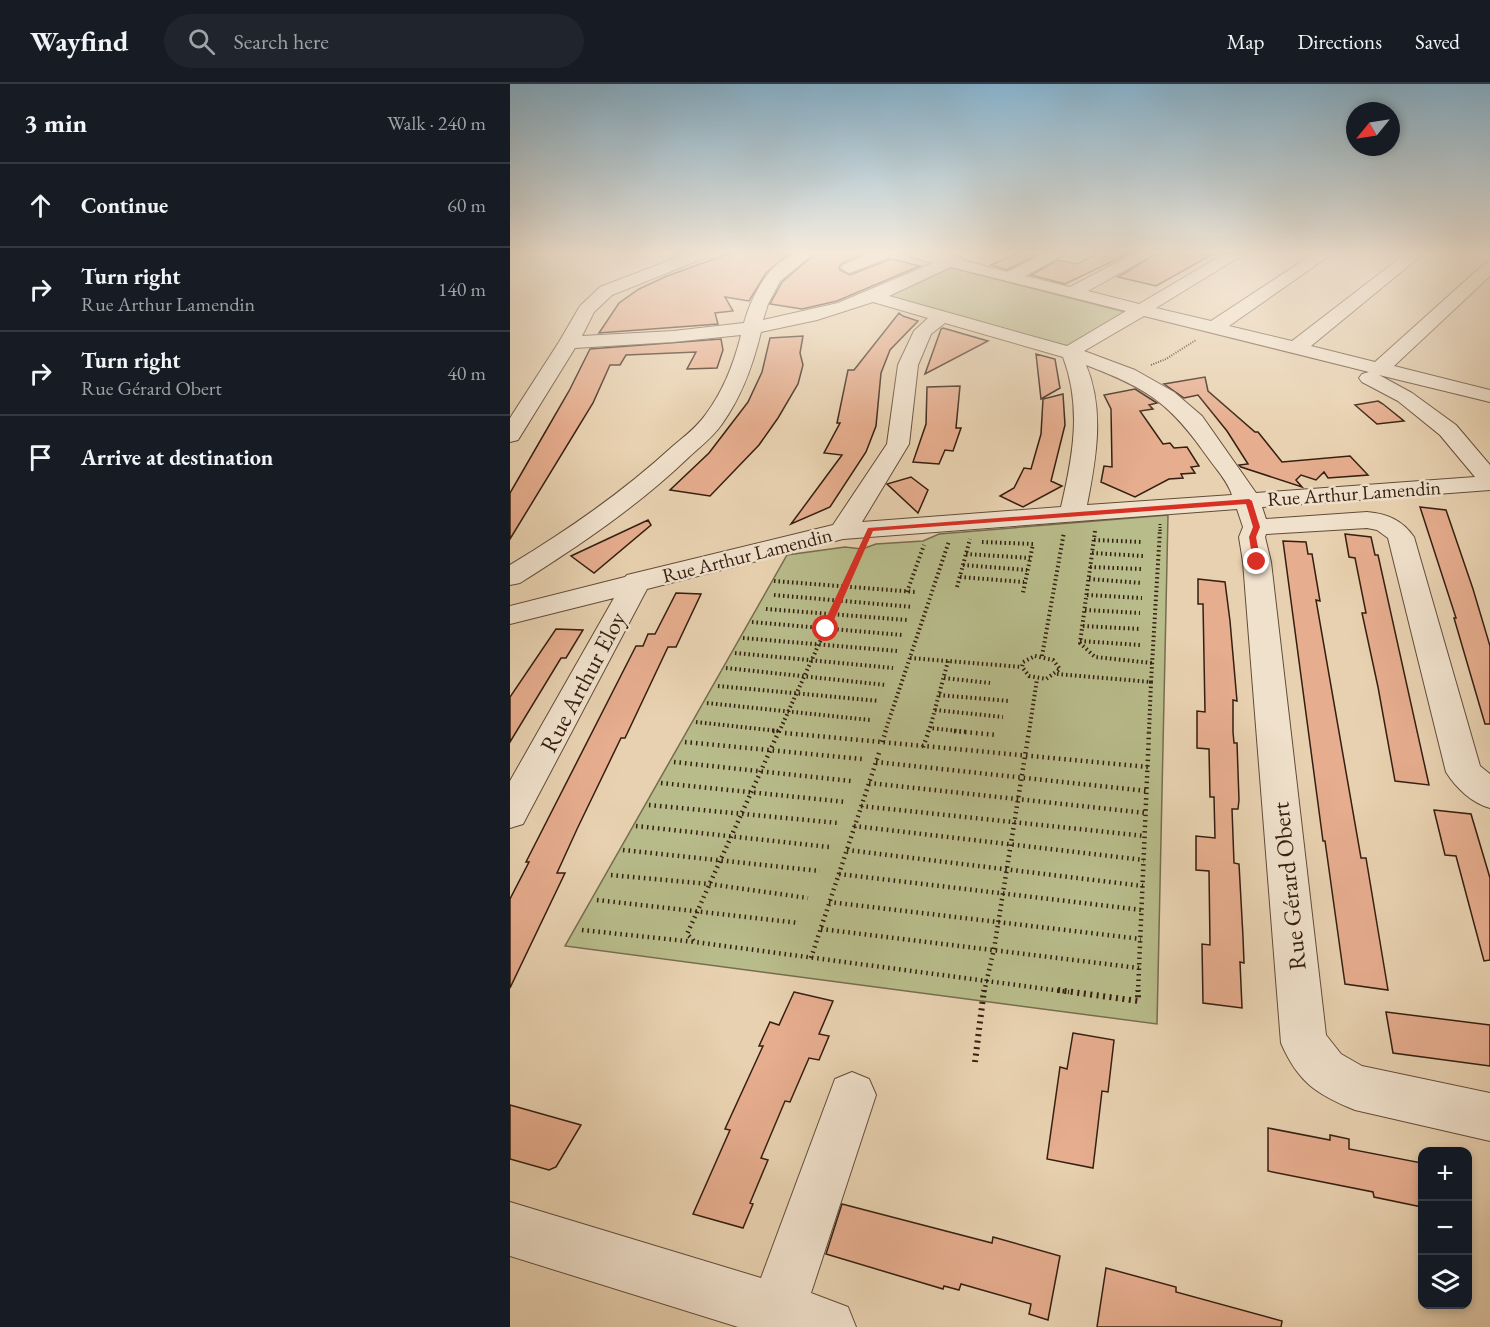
<!DOCTYPE html>
<meta charset="utf-8">
<style>
:root{--surface:#171b24;--page:#20242c;--text:#f1f3f6;--muted:#9ea1a6;--line:#363941}
body{margin:0;font-family:"EB Garamond",serif;background:var(--page);color:var(--text)}
.controls{position:absolute;right:18px;bottom:18px;display:grid;overflow:hidden;border-radius:12px;box-shadow:0 3px 9px #0003}
.controls button{width:54px;height:54px;display:grid;place-items:center;padding:0;border:0;border-bottom:2px solid var(--line);background:var(--surface);color:var(--text);font:30px sans-serif}
.compass{position:absolute;left:836px;top:18px;width:54px;height:54px;border-radius:50%;background:var(--surface);box-shadow:0 3px 9px #0003;rotate:240deg}
.stop{position:absolute;width:18px;height:18px;margin:-14px;border:4px solid #d93025;border-radius:50%;background:#fff}
.stop.end{background:#d93025;border-color:#fff;box-shadow:0 2px 6px #0008}
.list{margin:0;padding:0;list-style:none}
h2{display:flex;justify-content:space-between;align-items:center;height:78px;margin:0;padding:0 24px;font-size:26px}
h2 small{font-size:20px;font-weight:400;color:var(--muted)}
.list li{display:grid;grid-template-columns:39px 1fr auto;gap:18px;align-items:center;box-sizing:border-box;height:84px;padding:0 24px;border-top:2px solid var(--line)}
.list b{display:block;font-size:22px;white-space:nowrap}
.list p{margin:0;font-size:20px;white-space:nowrap;color:var(--muted)}
.list em{font-size:20px;font-style:normal;color:var(--muted)}
.icon{flex:none;width:33px;height:33px;fill:none;stroke:currentColor;stroke-width:2;stroke-linecap:round;stroke-linejoin:round}
.map{position:relative;flex:none;width:980px;height:1243px;overflow:hidden}
header{display:flex;align-items:center;gap:36px;box-sizing:border-box;height:84px;padding:0 30px;background:var(--surface);border-bottom:2px solid var(--line)}
header strong{font-size:28px}
nav{display:flex;gap:33px;margin-inline-start:auto;font-size:21px}
.search{width:420px;height:54px;background:var(--page);display:flex;align-items:center;gap:15px;box-sizing:border-box;padding:0 21px;border-radius:33px;color:var(--muted);font-size:22px}
main{display:flex}
aside{flex:1;background:var(--surface)}
.map>svg:first-child{display:block}
.green{fill:#b8bb8a;stroke:#766d4e;stroke-width:1.5}
.building{fill:#e6ad8e;stroke:#351f11;stroke-width:1.5}
.lines{fill:none;stroke-linecap:round;stroke-linejoin:round}
.minor-casing{stroke:#624c39;stroke-width:2}
.path-far4{stroke:#351f11;stroke-width:2;stroke-dasharray:1 1.5;stroke-linecap:butt}
.path-far3{stroke:#351f11;stroke-width:3;stroke-dasharray:1 2;stroke-linecap:butt}
.path-far2{stroke:#351f11;stroke-width:4;stroke-dasharray:1.5 3;stroke-linecap:butt}
.path-far1{stroke:#351f11;stroke-width:4.5;stroke-dasharray:1.5 4;stroke-linecap:butt}
.path{stroke:#351f11;stroke-width:6;stroke-dasharray:2 4.5;stroke-linecap:butt}
.minor{fill:#f0e1cc;fill-rule:evenodd}
.route{fill:#d93025}
.labels{text-anchor:middle;stroke-width:5;stroke-linejoin:round;paint-order:stroke}
.far-street-label{font-size:20px;fill:#351f11;stroke:#f0e1cc}
.street-label{font-size:24px;fill:#351f11;stroke:#f0e1cc}
</style>
<header>
<strong>Wayfind</strong>
<div class="search"><svg class="icon" aria-label="search" viewBox="0 0 24 24"><circle cx="10" cy="10" r="6"/><path d="M15 15l6 6"/></svg>Search here</div>
<nav><a>Map</a><a>Directions</a><a>Saved</a></nav>
</header>
<main>
<aside>
<h2>3 min<small>Walk · 240 m</small></h2>
<ul class="list">
<li><svg class="icon" aria-label="ahead" viewBox="0 0 24 24"><path d="M12 20V5M6 11l6-6 6 6"/></svg><div><b>Continue</b></div><em>60 m</em></li>
<li><svg class="icon" aria-label="right" viewBox="0 0 24 24"><path d="M7 20v-9h11M14 6l5 5-5 5"/></svg><div><b>Turn right</b><p>Rue Arthur Lamendin</p></div><em>140 m</em></li>
<li><svg class="icon" aria-label="right" viewBox="0 0 24 24"><path d="M7 20v-9h11M14 6l5 5-5 5"/></svg><div><b>Turn right</b><p>Rue Gérard Obert</p></div><em>40 m</em></li>
<li><svg class="icon" aria-label="arrive" viewBox="0 0 24 24"><path d="M6 21V4h12l-3 4 3 4H6"/></svg><div><b>Arrive at destination</b></div></li>
</ul>
</aside>
<div class="map">
<svg width="980" height="1243" viewBox="0 0 980 1243">
<rect width="100%" height="100%" fill="#e8d1b0"/>
<filter id="stains"><feTurbulence type="fractalNoise" baseFrequency=".00333" numOctaves="4"/><feColorMatrix values="0 0 0 0 .2 0 0 0 0 .09 0 0 0 0 .02 0 0 0 .5 -.17"/></filter>
<radialGradient id="worn" r=".72"><stop offset=".6" stop-color="#630" stop-opacity="0"/><stop offset="1" stop-color="#630" stop-opacity=".3"/></radialGradient>
<path class="green" d="M 438,183 L 619,229 L 558,263 L 371,211 Z
M 658,431 L 647,940 L 55,862 L 277,471 L 335,463 L 352,465 L 366,460 L 413,457 L 429,450 Z"/>
<path class="building" d="M 218,170 L 279,170 L 256,189 L 239,217 L 215,213 L 223,227 L 205,229 L 208,240 L 89,249 L 109,219 L 129,205 L 157,192 Z
M 305,170 L 353,170 L 332,179 L 329,183 L 330,186 L 340,191 L 381,175 L 410,182 L 327,217 L 292,225 L 260,220 L 272,198 Z
M 507,170 L 526,171 L 497,186 L 481,181 Z
M 587,170 L 618,170 L 555,200 L 521,191 L 548,176 L 567,180 Z
M 646,170 L 703,170 L 646,202 L 608,193 Z
M 389,229 L 393,232 L 408,237 L 380,266 L 371,289 L 366,342 L 356,368 L 320,423 L 281,440 L 332,371 L 314,369 L 330,339 L 327,339 L 338,286 L 344,286 Z
M 433,244 L 478,257 L 415,290 L 431,245 Z
M 293,252 L 290,269 L 293,281 L 288,300 L 268,334 L 249,361 L 200,412 L 160,406 L 199,369 L 238,318 L 252,288 L 260,254 Z
M 211,255 L 213,266 L 207,284 L 177,285 L 186,268 L 116,271 L 110,281 L 100,281 L 83,319 L 0,455 L 0,409 L 59,307 L 80,265 Z
M 526,270 L 545,275 L 550,304 L 531,315 Z
M 695,293 L 698,307 L 745,348 L 748,348 L 772,378 L 840,372 L 858,391 L 818,394 L 814,388 L 806,396 L 791,391 L 786,396 L 792,403 L 731,383 L 729,381 L 738,380 L 717,347 L 688,311 L 674,314 L 654,300 Z
M 450,302 L 446,344 L 451,344 L 443,367 L 435,366 L 429,380 L 403,378 L 416,340 L 417,303 Z
M 625,305 L 647,319 L 639,321 L 643,325 L 630,327 L 653,360 L 660,359 L 664,364 L 677,363 L 689,382 L 681,383 L 685,389 L 671,390 L 673,394 L 659,395 L 625,413 L 591,398 L 594,382 L 602,383 L 601,325 L 594,311 Z
M 553,310 L 555,341 L 541,397 L 552,402 L 513,423 L 490,412 L 504,404 L 514,384 L 521,385 L 531,350 L 533,315 Z
M 868,317 L 873,320 L 894,337 L 867,340 L 845,321 Z
M 401,393 L 418,406 L 408,429 L 377,400 Z
M 910,423 L 936,426 L 963,505 L 980,562 L 980,640 L 975,640 L 944,534 L 946,534 Z
M 138,436 L 141,441 L 84,489 L 61,472 Z
M 835,450 L 861,453 L 865,471 L 868,471 L 919,701 L 885,697 L 868,603 L 852,529 L 856,529 L 845,474 L 839,473 Z
M 773,457 L 796,458 L 798,470 L 802,470 L 810,517 L 806,516 L 851,774 L 856,774 L 878,906 L 835,900 L 815,757 L 813,757 Z
M 688,495 L 715,498 L 720,537 L 727,617 L 723,616 L 723,648 L 724,659 L 727,659 L 729,716 L 728,725 L 722,725 L 724,779 L 729,780 L 733,853 L 734,879 L 730,878 L 732,924 L 693,919 L 692,860 L 700,861 L 699,787 L 686,786 L 686,752 L 705,754 L 704,713 L 700,713 L 699,665 L 687,664 L 687,627 L 695,628 L 693,520 L 688,520 Z
M 166,509 L 191,510 L 166,563 L 158,563 L 115,654 L 111,654 L 68,743 L 47,789 L 55,789 L 0,904 L 0,815 L 19,778 L 16,778 L 126,562 L 133,562 L 138,550 L 145,550 Z
M 46,545 L 73,546 L 56,574 L 51,574 L 0,658 L 0,613 Z
M 924,726 L 961,730 L 980,794 L 980,876 L 974,877 L 946,772 L 935,771 Z
M 284,908 L 323,917 L 309,950 L 319,952 L 309,976 L 299,974 L 280,1018 L 275,1017 L 251,1074 L 258,1076 L 240,1119 L 243,1120 L 233,1144 L 183,1130 L 220,1046 L 215,1045 L 253,962 L 249,962 L 260,938 L 269,941 Z
M 876,928 L 980,941 L 980,982 L 883,969 Z
M 563,949 L 604,956 L 598,1008 L 592,1007 L 583,1084 L 537,1075 L 550,983 L 557,985 Z
M 0,1021 L 71,1041 L 46,1083 L 39,1086 L 0,1075 Z
M 758,1044 L 820,1056 L 820,1051 L 839,1055 L 839,1065 L 912,1079 L 912,1123 L 864,1113 L 863,1108 L 758,1087 Z
M 332,1120 L 482,1159 L 483,1153 L 550,1172 L 538,1236 L 519,1230 L 521,1220 L 451,1200 L 449,1206 L 434,1202 L 433,1205 L 316,1170 Z
M 596,1184 L 666,1203 L 666,1208 L 772,1237 L 771,1243 L 587,1243 Z"/>
<g class="lines">
<g class="minor-casing">
<path id="minor" d="M 176,170 L 199,170 L 197,173 L 102,211 L 84,228 L 72,252 L 163,247 L 234,239 C 240,216 258,179 283,171 C 289,169 297,170 303,170 L 270,197 L 258,220 L 253,236 L 328,219 L 423,179 L 400,173 L 398,170 C 414,170 435,169 450,173 L 452,176 L 497,188 L 534,170 L 555,170 L 515,192 L 560,203 L 623,170 L 644,170 L 578,207 L 629,220 L 714,170 L 734,170 L 646,224 L 701,237 L 803,170 L 822,170 L 719,242 L 782,257 L 895,170 L 913,170 L 801,262 L 865,278 L 974,180 L 980,178 L 980,192 L 884,282 L 980,306 L 980,318 L 869,291 L 902,309 L 946,341 L 980,381 L 980,406 L 752,423 L 756,435 L 857,428 C 878,430 892,436 904,453 L 970,682 L 980,690 L 980,724 C 962,719 946,704 936,688 L 878,454 L 867,446 L 857,444 L 756,450 L 755,453 L 761,478 L 816,951 L 831,970 L 852,982 L 980,1009 L 980,1057 L 845,1026 C 806,1010 788,998 771,959 L 733,478 L 729,453 L 733,443 L 727,425 L 333,455 L 137,505 L 13,740 L 0,744 L 0,697 L 104,514 L 0,540 L 0,522 L 115,493 L 117,491 L 323,441 L 377,360 L 388,281 L 404,247 L 418,234 L 363,218 L 307,236 L 251,248 C 243,281 232,312 212,340 C 203,353 191,362 179,373 C 128,422 70,461 10,499 L 0,501 L 0,481 C 58,446 113,408 163,362 C 175,352 187,343 196,330 C 214,306 224,279 231,251 L 163,258 L 65,264 L 8,356 L 0,358 L 0,334 L 49,258 L 70,222 L 90,203 ZM 441,183 L 616,227 L 557,262 L 379,212 ZM 634,232 L 859,288 L 852,290 L 849,294 L 852,298 L 888,317 L 930,351 L 965,393 L 746,409 L 692,332 L 664,308 L 625,286 L 574,267 ZM 435,239 L 553,273 C 572,323 563,372 551,423 L 352,438 L 399,360 L 408,281 L 421,250 ZM 576,281 C 639,305 661,320 699,375 C 707,386 718,398 722,411 L 577,421 C 586,375 595,326 576,281 Z
M 359,170 L 382,170 L 380,173 L 345,187 L 339,189 L 331,184 L 333,181 Z
M 342,988 L 359,995 L 366,1011 L 301,1209 L 338,1223 L 346,1243 L 228,1243 L 0,1172 L 0,1118 L 251,1194 L 325,995 Z"/>
</g>
<path class="path-far4" d="M 641,281 L 656,275 L 686,256"/>
<path class="path-far3" d="M 650,447 L 650,440"/>
<path class="path-far2" d="M 585,447 L 570,559 L 585,573 L 642,579
M 584,456 L 633,458
M 472,458 L 523,460 L 513,509
M 582,469 L 633,472
M 456,470 L 520,474
M 453,481 L 517,486
M 580,483 L 631,485
M 450,493 L 514,498
M 579,495 L 632,499
M 264,497 L 406,508
M 447,503 L 460,455
M 397,508 L 414,461
M 264,511 L 403,523
M 577,511 L 632,514
M 256,525 L 397,536
M 575,526 L 630,529
M 242,538 L 392,551
M 573,542 L 630,545
M 233,554 L 388,567
M 570,557 L 630,561
M 225,569 L 383,584
M 525,572 L 543,576 L 550,585 L 536,595 L 519,592 L 512,583 L 513,578 Z
M 532,572 L 554,448
M 400,574 L 512,583
M 438,577 L 420,644 L 458,648
M 216,584 L 376,601
M 547,590 L 641,598 L 639,648
M 434,594 L 480,599
M 641,598 L 650,445
M 208,602 L 369,617
M 429,611 L 499,617
M 197,619 L 360,636
M 425,626 L 493,633
M 186,638 L 268,647
M 269,648 L 352,465
M 375,648 L 439,457
M 418,648 L 420,643
M 519,648 L 527,595"/>
<path class="path-far1" d="M 263,647 L 268,647
M 269,647 L 177,850 L 185,858 L 559,908
M 444,647 L 487,651
M 275,649 L 638,683
M 175,658 L 352,675
M 372,658 L 376,647
M 413,663 L 419,647
M 164,678 L 341,697
M 366,678 L 637,707
M 151,699 L 336,718
M 359,699 L 636,729
M 139,721 L 328,739
M 351,722 L 635,752
M 126,742 L 319,763
M 344,742 L 634,776
M 113,766 L 310,787
M 337,766 L 633,802
M 329,790 L 632,826
M 101,791 L 199,800 L 298,814
M 87,816 L 289,839
M 319,818 L 631,855
M 311,845 L 629,884
M 72,846 L 185,858
M 301,874 L 369,669
M 474,908 L 484,865 L 519,647
M 628,908 L 639,647"/>
<path class="path" d="M 548,906 L 628,917 L 628,906
M 465,978 L 474,906"/>
<use href="#minor" class="minor"/>
</g>
<linearGradient id="sky" x2="0" y2="1"><stop stop-color="#87b5d1"/><stop offset="0.49" stop-color="#f5eadb"/><stop offset="1" stop-color="#f5eadb" stop-opacity="0"/></linearGradient>
<rect width="980" height="344" fill="url(#sky)"/>
<path class="route" d="M 739,415 L 742,417 L 750,443 L 746,453 L 751,478 L 747,480 L 743,478 L 739,453 L 743,443 L 736,420 L 363,447 L 320,545 L 316,547 L 311,545 L 358,444 Z"/>
<g class="labels">
<g class="far-street-label">
<text transform="translate(844 409) rotate(-4)" y="7">Rue Arthur Lamendin</text>
<text transform="translate(237 471) rotate(-14)" y="7">Rue Arthur Lamendin</text>
</g>
<g class="street-label">
<text transform="translate(73 598) rotate(-62)" y="8">Rue Arthur Eloy</text>
<text transform="translate(779 802) rotate(-96)" y="8">Rue Gérard Obert</text>
</g>
</g>
<rect width="100%" height="100%" filter="url(#stains)"/>
<rect width="100%" height="100%" fill="url(#worn)"/>
</svg>
<div class="controls">
<button>+</button>
<button>−</button>
<button><svg class="icon" aria-label="layers" viewBox="0 0 24 24"><path d="M12 4l9 5-9 5-9-5zM3 14l9 5 9-5"/></svg></button>
</div>
<svg class="compass" viewBox="-18 -18 36 36"><path d="M0-13l5 13h-10z" fill="#e53935"/><path d="M0 13l5-13h-10z" fill="#9ea1a6"/></svg>
<div class="stop" style="left:316px;top:545px"></div>
<div class="stop end" style="left:747px;top:478px"></div>
</div>
</main>
